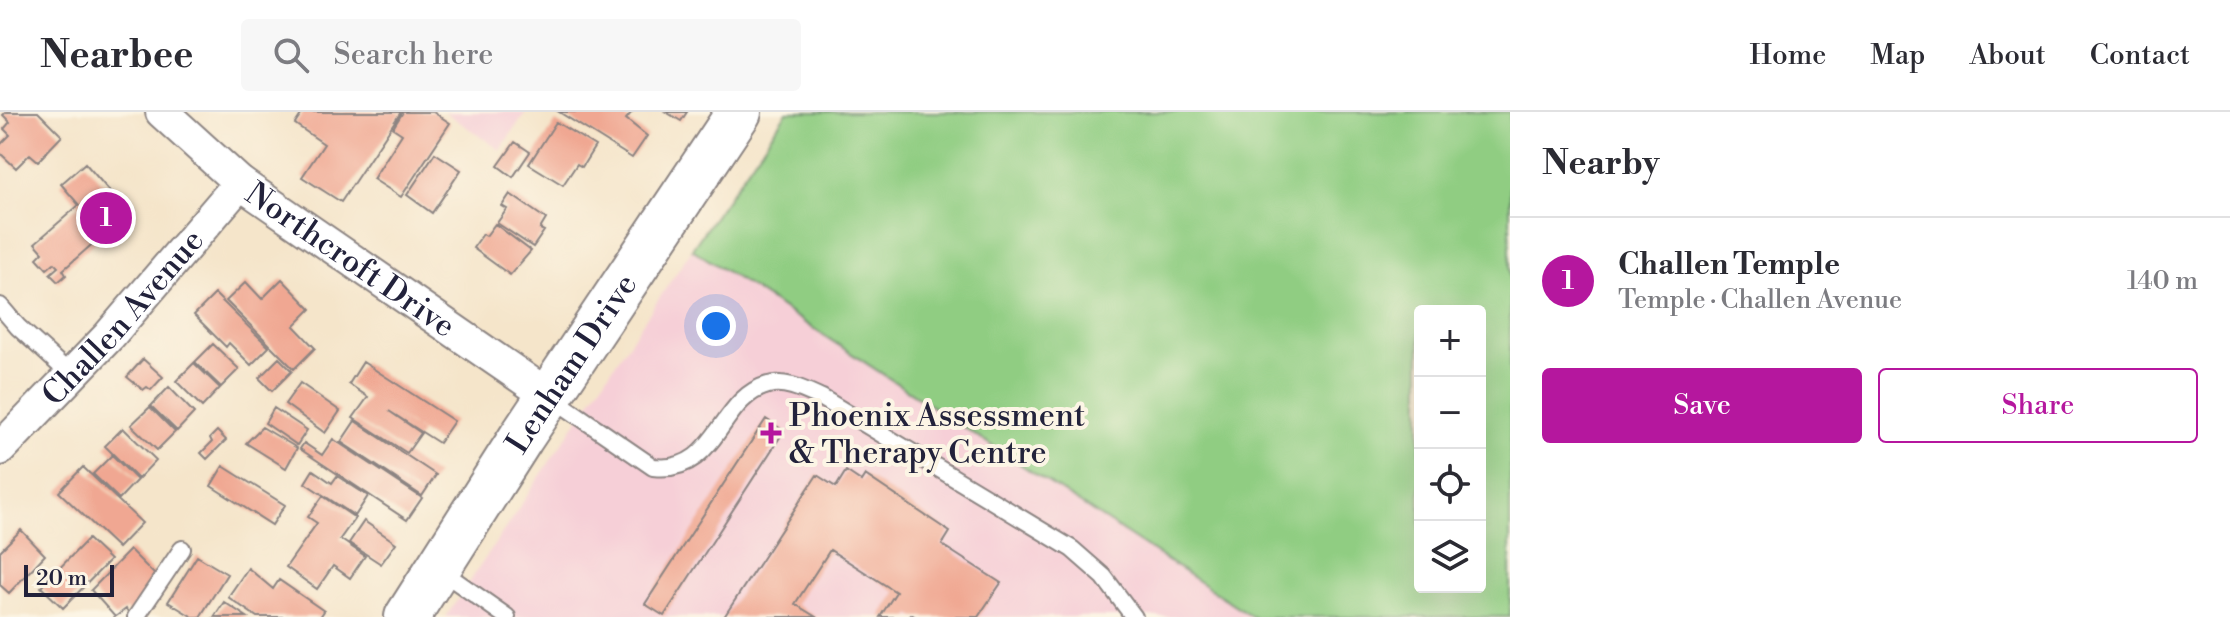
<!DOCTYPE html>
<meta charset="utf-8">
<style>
:root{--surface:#fff;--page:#f7f7f7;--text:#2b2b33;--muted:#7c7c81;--line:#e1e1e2;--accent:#b5179e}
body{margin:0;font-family:"Libre Bodoni",serif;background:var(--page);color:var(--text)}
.controls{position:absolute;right:24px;bottom:24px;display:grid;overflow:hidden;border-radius:8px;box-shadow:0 8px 32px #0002}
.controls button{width:72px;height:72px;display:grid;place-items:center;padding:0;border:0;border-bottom:2px solid var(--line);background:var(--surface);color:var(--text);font:40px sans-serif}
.scale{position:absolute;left:24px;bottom:20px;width:90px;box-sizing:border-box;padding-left:8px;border:4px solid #22223b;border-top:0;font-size:22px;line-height:28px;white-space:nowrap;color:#22223b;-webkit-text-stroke:6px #fcf5e5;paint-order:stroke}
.you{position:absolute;left:716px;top:214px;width:28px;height:28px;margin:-20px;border:6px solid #fff;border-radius:50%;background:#1a73e8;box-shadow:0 0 0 12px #1a73e833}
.badge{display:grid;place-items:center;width:52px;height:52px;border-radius:50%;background:var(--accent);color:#fff;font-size:26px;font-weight:700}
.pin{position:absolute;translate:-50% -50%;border:4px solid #fff;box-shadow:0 2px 8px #0006}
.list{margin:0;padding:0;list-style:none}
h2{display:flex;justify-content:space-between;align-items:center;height:104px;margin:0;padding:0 32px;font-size:34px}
h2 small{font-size:26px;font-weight:400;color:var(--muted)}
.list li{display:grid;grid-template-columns:52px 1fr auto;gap:24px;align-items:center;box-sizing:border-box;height:128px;padding:0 32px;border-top:2px solid var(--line)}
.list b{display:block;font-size:30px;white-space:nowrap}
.list p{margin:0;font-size:26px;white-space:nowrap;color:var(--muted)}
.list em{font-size:26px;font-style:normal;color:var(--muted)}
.actions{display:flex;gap:16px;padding:24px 32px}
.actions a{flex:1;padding:18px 0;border:2px solid var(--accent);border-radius:8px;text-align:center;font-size:28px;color:var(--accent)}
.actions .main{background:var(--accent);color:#fff}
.icon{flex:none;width:44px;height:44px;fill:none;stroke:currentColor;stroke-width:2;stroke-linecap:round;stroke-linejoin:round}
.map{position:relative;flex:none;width:1510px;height:505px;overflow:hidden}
header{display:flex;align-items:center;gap:48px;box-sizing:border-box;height:112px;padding:0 40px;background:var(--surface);border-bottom:2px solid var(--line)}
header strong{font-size:38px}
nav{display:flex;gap:44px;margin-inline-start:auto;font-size:28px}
.search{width:560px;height:72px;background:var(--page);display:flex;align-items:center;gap:20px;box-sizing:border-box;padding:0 28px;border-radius:8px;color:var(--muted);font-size:30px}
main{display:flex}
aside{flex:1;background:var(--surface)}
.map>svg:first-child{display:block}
.built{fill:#f6cfd7}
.green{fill:#90cd82;stroke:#59785e;stroke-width:2;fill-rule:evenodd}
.building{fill:#f0a792}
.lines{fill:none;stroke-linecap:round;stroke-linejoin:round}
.lane-casing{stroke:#8c8482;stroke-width:20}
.street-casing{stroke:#8c8482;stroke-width:36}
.secondary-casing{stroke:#8c8482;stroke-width:48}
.lane{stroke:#fff;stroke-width:16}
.street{stroke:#fff;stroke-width:32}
.secondary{stroke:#fff;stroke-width:44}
.poi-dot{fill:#b5179e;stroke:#fcf5e5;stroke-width:3}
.labels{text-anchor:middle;stroke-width:8;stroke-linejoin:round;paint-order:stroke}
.street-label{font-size:32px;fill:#22223b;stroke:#fcf5e5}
.poi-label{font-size:32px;fill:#22223b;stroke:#fcf5e5;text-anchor:start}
</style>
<header>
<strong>Nearbee</strong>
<div class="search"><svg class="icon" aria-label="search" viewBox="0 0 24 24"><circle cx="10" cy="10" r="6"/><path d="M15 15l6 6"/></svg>Search here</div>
<nav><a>Home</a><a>Map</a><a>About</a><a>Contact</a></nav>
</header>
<main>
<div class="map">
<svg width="1510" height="505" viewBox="0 0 1510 505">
<rect width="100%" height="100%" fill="#fcf5e5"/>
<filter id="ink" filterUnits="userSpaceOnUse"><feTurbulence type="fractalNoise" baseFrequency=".0125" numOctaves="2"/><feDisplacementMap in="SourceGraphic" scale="16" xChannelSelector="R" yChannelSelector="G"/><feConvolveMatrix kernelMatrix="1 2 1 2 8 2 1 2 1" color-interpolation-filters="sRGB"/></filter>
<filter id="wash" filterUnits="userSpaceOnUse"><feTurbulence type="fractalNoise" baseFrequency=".006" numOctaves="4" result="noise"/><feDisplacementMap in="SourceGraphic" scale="32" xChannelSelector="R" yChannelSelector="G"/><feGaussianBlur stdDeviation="1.8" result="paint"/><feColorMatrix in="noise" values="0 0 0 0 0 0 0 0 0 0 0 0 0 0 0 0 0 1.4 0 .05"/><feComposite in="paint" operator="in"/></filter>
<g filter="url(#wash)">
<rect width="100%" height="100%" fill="#f5e5ca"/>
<path class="built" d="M 445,0 L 526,0 L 500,38 Z
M 692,137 L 1253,505 L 446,505 Z"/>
<path class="green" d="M 787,0 L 1510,0 L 1510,505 L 1253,505 L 692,137 ZM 1420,199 L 1480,199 L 1480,475 L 1420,475 Z"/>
<g id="blocks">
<path class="building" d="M 6,0 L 38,0 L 62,24 L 38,49 L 30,42 L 16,56 L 0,41 L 0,33 L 10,23 L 4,17 L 10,10 L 3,3 Z
M 303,0 L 401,0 L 341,90 L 302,65 L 324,32 L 295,12 Z
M 403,0 L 433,0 L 450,11 L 401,85 L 373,67 L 402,22 L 393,16 Z
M 559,0 L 632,0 L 626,7 L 647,24 L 632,46 Z
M 666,0 L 687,0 L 681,9 Z
M 556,10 L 595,34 L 582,55 L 577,52 L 563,73 L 529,52 Z
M 515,30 L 530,40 L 513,65 L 498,54 Z
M 435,41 L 461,58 L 432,101 L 407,83 Z
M 85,51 L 133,106 L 112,124 L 107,119 L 63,158 L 66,163 L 58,170 L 50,162 L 58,155 L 54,151 L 47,157 L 37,146 L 43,140 L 35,131 L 79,93 L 61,72 Z
M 510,82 L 546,107 L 540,117 L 544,119 L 533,135 L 497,111 L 507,97 L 502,94 Z
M 495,112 L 531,139 L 510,163 L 473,136 L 483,122 L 486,124 Z
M 282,167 L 311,197 L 294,214 L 315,236 L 294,257 L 226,189 L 246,170 L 262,187 Z
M 215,182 L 269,235 L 251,253 L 229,231 L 226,235 L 194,203 Z
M 213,232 L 239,257 L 221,275 L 195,250 Z
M 279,246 L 292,259 L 272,279 L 259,266 Z
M 143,247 L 163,265 L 151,278 L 147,275 L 143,278 L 127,265 Z
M 363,250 L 454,309 L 439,331 L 389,299 L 421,321 L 407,341 L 353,306 L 368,285 L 349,272 Z
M 194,251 L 220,276 L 202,295 L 176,269 Z
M 300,271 L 340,299 L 325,321 L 285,292 Z
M 169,275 L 194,301 L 177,319 L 151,294 Z
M 150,295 L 175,320 L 157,338 L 131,313 Z
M 274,296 L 307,318 L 297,333 L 265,311 Z
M 766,307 L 784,319 L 664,504 L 645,492 Z
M 355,309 L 436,363 L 422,384 L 341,330 Z
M 262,315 L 297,336 L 286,356 L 246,331 Z
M 123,316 L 156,348 L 138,367 L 105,334 Z
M 217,319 L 226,328 L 207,347 L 201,341 L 212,330 L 210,326 Z
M 333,327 L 422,386 L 407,408 L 300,337 L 304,331 L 322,343 Z
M 112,343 L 137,368 L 119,387 L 93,362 Z
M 223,354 L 285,393 L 272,413 L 211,374 Z
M 83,355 L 142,411 L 118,436 L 59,380 Z
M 313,358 L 332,371 L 337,364 L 368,384 L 355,404 L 305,371 Z
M 846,359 L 861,369 L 865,363 L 950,420 L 942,433 L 1001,471 L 978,505 L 916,505 L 911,502 L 909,505 L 880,505 L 896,480 L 830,438 L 795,492 L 816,505 L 724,505 L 817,363 L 836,375 Z
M 323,384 L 355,406 L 340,427 L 365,444 L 350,466 L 333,454 L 317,477 L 286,455 L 317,411 L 308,405 Z
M 364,409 L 396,431 L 381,452 L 349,431 Z
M 21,418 L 45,443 L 9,481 L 0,473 L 0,439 Z
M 88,427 L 110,448 L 63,496 L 41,475 Z
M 130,438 L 157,465 L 153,476 L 128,501 L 126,497 L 115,505 L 91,478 Z
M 197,444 L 227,462 L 200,505 L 193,505 L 168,490 Z
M 248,456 L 273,477 L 279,468 L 324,499 L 320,505 L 257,505 L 228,485 Z
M 224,490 L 247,505 L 214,505 Z"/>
</g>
</g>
<g filter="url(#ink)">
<use href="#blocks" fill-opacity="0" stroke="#8c8482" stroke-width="2"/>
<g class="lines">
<g class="lane-casing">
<path id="lane" d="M 0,194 L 18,215 L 71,263
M 551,285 L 653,355 C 718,363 718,286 768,273 C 785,268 806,279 822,286 L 1072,437 L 1104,465 L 1134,505
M 440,458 L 507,505
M 136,505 L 182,437"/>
</g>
<g class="street-casing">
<g id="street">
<path id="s1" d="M 162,0 L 240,71 L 549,284"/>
<path id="s2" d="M 0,337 L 109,224 L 240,71"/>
</g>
</g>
<g class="secondary-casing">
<g id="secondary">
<path id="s3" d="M 407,505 L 521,326 L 739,0"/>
</g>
</g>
<use href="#lane" class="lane"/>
<use href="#street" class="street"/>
<use href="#secondary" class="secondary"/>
</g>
</g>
<path class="poi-dot" d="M767 309h8v8h8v8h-8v8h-8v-8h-8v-8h8z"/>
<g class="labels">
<g class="street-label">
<text dy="11" stroke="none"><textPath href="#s1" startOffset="240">Northcroft Drive</textPath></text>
<text dy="11" stroke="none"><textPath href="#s2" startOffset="180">Challen Avenue</textPath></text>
<text dy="11" stroke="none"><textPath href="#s3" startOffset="302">Lenham Drive</textPath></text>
</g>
<g class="poi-label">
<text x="789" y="314">Phoenix Assessment<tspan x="789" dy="37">&amp; Therapy Centre</tspan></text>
</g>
</g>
</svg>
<div class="controls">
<button>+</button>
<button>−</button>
<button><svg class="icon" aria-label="locate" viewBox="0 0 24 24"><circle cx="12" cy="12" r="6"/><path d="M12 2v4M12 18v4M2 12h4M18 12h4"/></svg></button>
<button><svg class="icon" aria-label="layers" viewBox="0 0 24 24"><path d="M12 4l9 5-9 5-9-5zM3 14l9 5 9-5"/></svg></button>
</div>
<div class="scale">20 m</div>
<div class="you"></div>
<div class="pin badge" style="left:106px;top:106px">1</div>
</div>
<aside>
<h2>Nearby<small></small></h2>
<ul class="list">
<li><span class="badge">1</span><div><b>Challen Temple</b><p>Temple · Challen Avenue</p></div><em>140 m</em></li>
</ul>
<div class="actions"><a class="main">Save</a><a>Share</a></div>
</aside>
</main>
